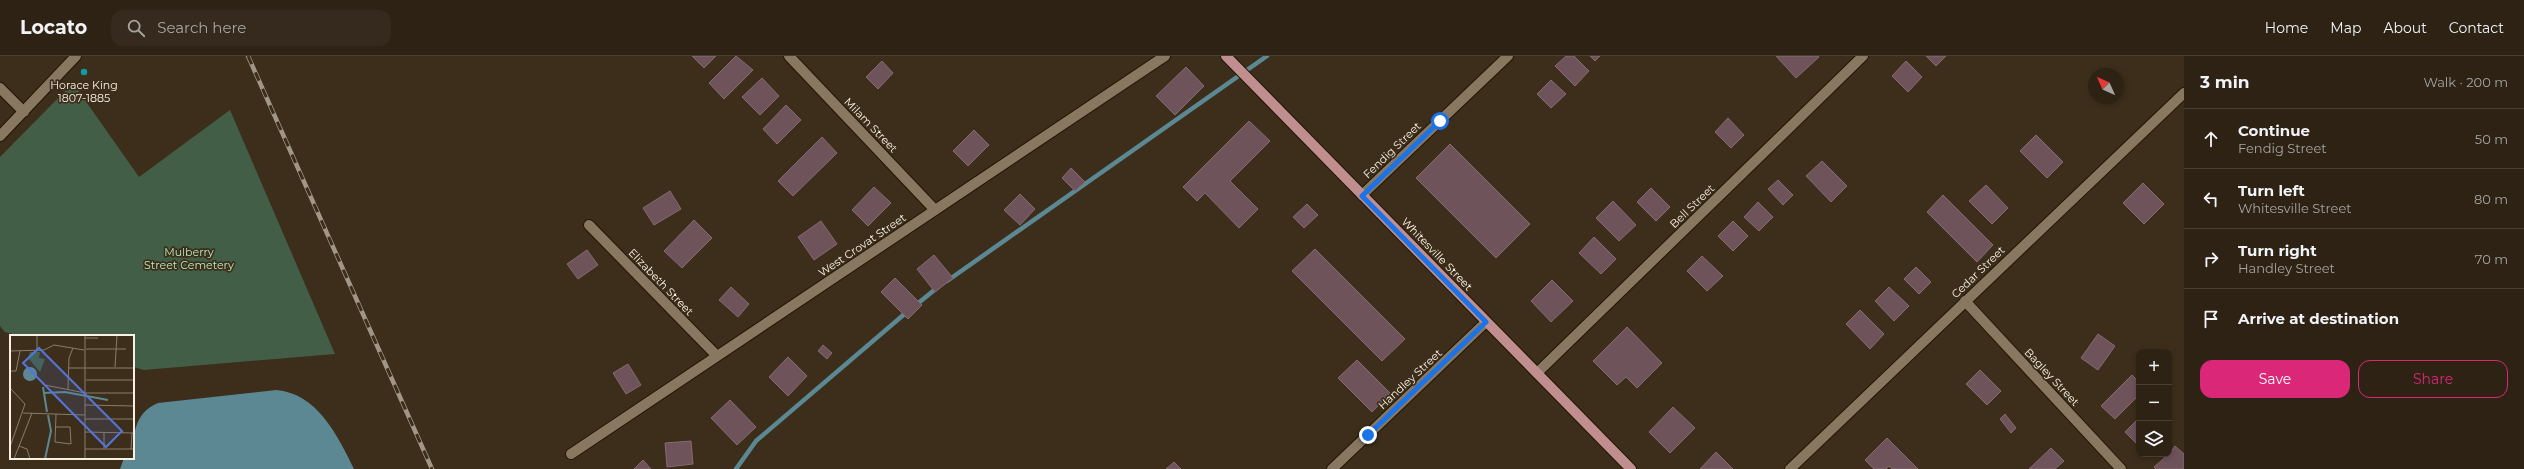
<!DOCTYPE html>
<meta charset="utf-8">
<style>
:root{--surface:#2d2214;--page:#352a1d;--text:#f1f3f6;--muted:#a7a4a0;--line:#483f34;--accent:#db2777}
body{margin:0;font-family:Montserrat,sans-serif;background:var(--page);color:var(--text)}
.controls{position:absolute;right:12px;bottom:12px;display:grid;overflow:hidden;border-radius:8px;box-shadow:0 2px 6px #0003}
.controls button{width:36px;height:36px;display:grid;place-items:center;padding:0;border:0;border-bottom:1px solid var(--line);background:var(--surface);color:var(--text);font:20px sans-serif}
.compass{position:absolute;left:2088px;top:12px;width:36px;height:36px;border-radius:50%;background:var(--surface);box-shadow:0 2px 6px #0003;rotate:315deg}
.stop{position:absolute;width:12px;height:12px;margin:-9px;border:3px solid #1a73e8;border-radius:50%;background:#fff}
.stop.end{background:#1a73e8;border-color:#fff;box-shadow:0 1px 4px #0008}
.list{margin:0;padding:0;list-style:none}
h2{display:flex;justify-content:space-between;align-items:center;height:52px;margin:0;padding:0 16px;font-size:17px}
h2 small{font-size:13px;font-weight:400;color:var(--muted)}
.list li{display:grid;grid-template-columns:26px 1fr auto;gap:12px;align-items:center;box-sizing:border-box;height:60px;padding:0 16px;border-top:1px solid var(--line)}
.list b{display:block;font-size:15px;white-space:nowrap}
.list p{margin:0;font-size:13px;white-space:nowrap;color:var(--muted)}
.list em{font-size:13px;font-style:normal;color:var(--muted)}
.actions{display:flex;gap:8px;padding:12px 16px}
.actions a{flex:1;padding:9px 0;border:1px solid var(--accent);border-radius:12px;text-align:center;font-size:14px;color:var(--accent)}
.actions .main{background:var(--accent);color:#fff}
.icon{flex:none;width:22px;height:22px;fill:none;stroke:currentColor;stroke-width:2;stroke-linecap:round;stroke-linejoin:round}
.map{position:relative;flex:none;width:2184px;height:413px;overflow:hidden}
header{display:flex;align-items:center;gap:24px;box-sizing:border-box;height:56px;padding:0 20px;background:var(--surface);border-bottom:1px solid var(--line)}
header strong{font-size:19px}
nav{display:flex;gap:22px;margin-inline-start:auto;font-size:14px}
.search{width:280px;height:36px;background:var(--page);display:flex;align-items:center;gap:10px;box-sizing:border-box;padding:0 14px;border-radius:12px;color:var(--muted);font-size:15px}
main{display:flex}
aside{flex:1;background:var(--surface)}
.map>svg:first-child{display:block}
.green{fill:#435e47}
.water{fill:#5b8893}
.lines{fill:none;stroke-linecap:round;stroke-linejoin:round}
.stream{stroke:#5b8893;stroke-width:4.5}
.building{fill:#6e535b;stroke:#876a72}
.minor-casing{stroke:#221603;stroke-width:12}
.major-casing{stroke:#221603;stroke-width:12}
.minor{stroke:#887861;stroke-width:10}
.major{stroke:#c18e90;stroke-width:10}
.rail-casing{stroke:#a29787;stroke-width:4.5}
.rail{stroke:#3c2e1a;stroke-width:3;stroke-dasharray:9;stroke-linecap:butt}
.route{stroke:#1a73e8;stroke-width:5}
.culture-dot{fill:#0f9aa8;stroke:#3c2e1a;stroke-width:1.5}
.labels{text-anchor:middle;stroke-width:3.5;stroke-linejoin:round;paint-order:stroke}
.poi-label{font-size:11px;fill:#f9f0e4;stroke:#3c2e1a}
.street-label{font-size:11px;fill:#f9f0e4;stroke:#3c2e1a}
.park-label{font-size:11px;fill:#b7ecbf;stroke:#3c2e1a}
.inset-river{fill:none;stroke:#5b8893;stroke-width:2}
.inset-road{fill:none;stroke:#887c6b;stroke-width:1}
.view{fill:#5476db;fill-opacity:0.15;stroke:#5476db;stroke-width:2}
.inset-edge{fill:none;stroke:#f9f0e4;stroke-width:2}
</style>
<header>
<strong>Locato</strong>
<div class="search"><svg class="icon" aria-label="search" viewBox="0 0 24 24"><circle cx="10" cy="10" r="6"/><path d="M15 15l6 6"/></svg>Search here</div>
<nav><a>Home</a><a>Map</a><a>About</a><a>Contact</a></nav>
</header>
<main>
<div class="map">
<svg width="2184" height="413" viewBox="0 0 2184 413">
<rect width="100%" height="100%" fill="#3c2e1a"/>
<path class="green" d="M 73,27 L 139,121 L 230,54 L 335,298 L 144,314 L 133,311 L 133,280 L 19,280 L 5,276 L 0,270 L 0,101 Z"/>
<path class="water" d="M 276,334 C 317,337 338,380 354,413 L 120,413 L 124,402 L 133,402 C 133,379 134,357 158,347 Z"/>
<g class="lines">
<path class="stream" d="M 947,225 L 1267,0
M 916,249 L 938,231
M 736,413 L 756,385 L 908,255"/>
</g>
<path class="building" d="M 692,0 L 716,0 L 704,12 Z
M 736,0 L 753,14 L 724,43 L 709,27 Z
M 1566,0 L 1574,0 L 1589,15 L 1575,30 L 1555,10 Z
M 1590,0 L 1600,0 L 1595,5 Z
M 1776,0 L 1818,0 L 1819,1 L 1796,22 Z
M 1926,0 L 1946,0 L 1936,10 Z
M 882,5 L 893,17 L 878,33 L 866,21 Z
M 1906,5 L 1922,21 L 1908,36 L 1892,20 Z
M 1186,11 L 1204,30 L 1175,59 L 1156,40 Z
M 762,22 L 779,40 L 760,59 L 742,41 Z
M 1551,24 L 1566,38 L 1551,52 L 1537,38 Z
M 786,49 L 801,64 L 777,88 L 763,73 Z
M 1728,62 L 1744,79 L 1731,92 L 1715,76 Z
M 1249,65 L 1270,85 L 1230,125 L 1258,153 L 1239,172 L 1205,137 L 1197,145 L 1183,131 Z
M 974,74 L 989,89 L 968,110 L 953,95 Z
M 2036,79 L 2063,106 L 2047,122 L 2020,95 Z
M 822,81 L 837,97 L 793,140 L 778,125 Z
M 1450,88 L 1530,168 L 1496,202 L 1416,122 Z
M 1822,105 L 1847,130 L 1831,146 L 1806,120 Z
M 1071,112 L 1085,126 L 1075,135 L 1062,122 Z
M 1778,124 L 1793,139 L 1783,149 L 1768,133 Z
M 2143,127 L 2164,148 L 2144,168 L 2123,147 Z
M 1986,129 L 2008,152 L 1992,168 L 1969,145 Z
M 874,131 L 891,147 L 868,170 L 852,154 Z
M 1651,132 L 1670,151 L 1656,165 L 1637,146 Z
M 670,135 L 681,153 L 654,169 L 643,152 Z
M 1020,138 L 1035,153 L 1020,169 L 1004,154 Z
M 1943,139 L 1993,189 L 1977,206 L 1927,156 Z
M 1613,145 L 1636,169 L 1619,185 L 1596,162 Z
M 1758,146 L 1773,161 L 1759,175 L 1744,161 Z
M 1307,148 L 1318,159 L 1304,172 L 1293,161 Z
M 694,164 L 712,182 L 682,212 L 664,195 Z
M 821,165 L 837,188 L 814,204 L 798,181 Z
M 1733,165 L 1748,180 L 1733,195 L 1718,180 Z
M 1594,181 L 1616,203 L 1601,218 L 1579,197 Z
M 1315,193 L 1405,283 L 1382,305 L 1292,215 Z
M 587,194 L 598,209 L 578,223 L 567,208 Z
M 934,199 L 953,222 L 935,236 L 917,213 Z
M 1702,200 L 1723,220 L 1707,235 L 1687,215 Z
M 1916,211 L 1931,226 L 1919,238 L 1904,223 Z
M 895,222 L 922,249 L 908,263 L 881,236 Z
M 1552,224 L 1573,245 L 1551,266 L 1531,245 Z
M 731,231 L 749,248 L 738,261 L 719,244 Z
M 1889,231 L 1909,250 L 1894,265 L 1875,245 Z
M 1860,254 L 1884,278 L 1870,293 L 1846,268 Z
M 1627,271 L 1662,307 L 1637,332 L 1626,321 L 1617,329 L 1593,305 Z
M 2098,278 L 2115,290 L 2098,314 L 2081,302 Z
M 823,289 L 832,297 L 827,303 L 818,295 Z
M 788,301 L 807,320 L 788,340 L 769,321 Z
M 1357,304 L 1390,337 L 1372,356 L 1338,322 Z
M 628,308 L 641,329 L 626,338 L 613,317 Z
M 1980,314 L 2001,335 L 1987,349 L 1966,328 Z
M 2132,319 L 2139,326 L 2139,339 L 2115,363 L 2101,350 Z
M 730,344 L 756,371 L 737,389 L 711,362 Z
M 1673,351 L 1695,372 L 1670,397 L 1649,376 Z
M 2005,358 L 2016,372 L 2011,377 L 2000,363 Z
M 2139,362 L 2139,390 L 2125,376 Z
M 1887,382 L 1918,413 L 1892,413 L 1889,410 L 1886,413 L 1874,413 L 1865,404 Z
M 691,385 L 693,408 L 667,411 L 665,387 Z
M 2175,390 L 2184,398 L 2184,413 L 2156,413 L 2154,411 L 2169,398 Z
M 2051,392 L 2064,405 L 2055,413 L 2029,413 Z
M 1716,396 L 1733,413 L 1700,413 Z
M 643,404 L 651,413 L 634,413 Z
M 1174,406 L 1181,413 L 1166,413 Z"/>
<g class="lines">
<g class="minor-casing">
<path id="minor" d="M 789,0 L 935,154
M 0,32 L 24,56
M 0,80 L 76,0
M 1362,139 L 1508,0
M 589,169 L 717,300
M 1965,245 L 2121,413
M 1537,317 L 1863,0
M 571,398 L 1165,0
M 1332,413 L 1486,266
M 1790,413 L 2184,37"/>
</g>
<g class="major-casing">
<path id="major" d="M 1226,0 L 1631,413"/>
</g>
<use href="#minor" class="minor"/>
<use href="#major" class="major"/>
<g class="rail-casing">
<path id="rail" d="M 248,0 L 432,413"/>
</g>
<use href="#rail" class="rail"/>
</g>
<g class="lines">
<path class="route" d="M 1368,379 L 1486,266 L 1362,140 L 1440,65"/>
</g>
<circle class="culture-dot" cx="84" cy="16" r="4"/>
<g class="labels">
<g class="poi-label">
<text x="84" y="33">Horace King<tspan x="84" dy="13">1807-1885</tspan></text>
</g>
<g class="street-label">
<text transform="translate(871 69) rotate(46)" y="4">Milam Street</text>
<text transform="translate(1392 94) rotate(-44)" y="4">Fendig Street</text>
<text transform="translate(1692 150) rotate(-44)" y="4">Bell Street</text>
<text transform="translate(862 189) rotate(-34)" y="4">West Crovat Street</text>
<text transform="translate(1437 198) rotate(46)" y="4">Whitesville Street</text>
<text transform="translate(1978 216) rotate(-44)" y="4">Cedar Street</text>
<text transform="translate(661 226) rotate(46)" y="4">Elizabeth Street</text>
<text transform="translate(2052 321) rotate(47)" y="4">Bagley Street</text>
<text transform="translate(1410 323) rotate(-43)" y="4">Handley Street</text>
</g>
<g class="park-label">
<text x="189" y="200">Mulberry<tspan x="189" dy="13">Street Cemetery</tspan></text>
</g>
</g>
<g transform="translate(10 279)">
<rect width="124" height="124" fill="#3c2e1a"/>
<path d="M 20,17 L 30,17 L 29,23 L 35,24 L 30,37 L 18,23 Z" fill="#435e47"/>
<path d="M13 39a7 7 0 1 1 14 0a7 7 0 1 1-14 0Z" fill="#5b8893"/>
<path class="inset-river" d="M 33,52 L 37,77M 33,58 L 55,57 L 98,65M 35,124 L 41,96 L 38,80"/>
<path class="inset-road" d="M 75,3 L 88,3M 76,14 L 116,14M 0,16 L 34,15 L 44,10 L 74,15M 27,16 L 27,1M 105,32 L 107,0M 59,33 L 124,33M 0,36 L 6,36 L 10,16M 76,45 L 124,45M 35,50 L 75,58 L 124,58M 0,53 L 15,69 L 0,112M 58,54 L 59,23 L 63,13M 75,70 L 124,71M 13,78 L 75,80M 75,84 L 124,84M 46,92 L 60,92 L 61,109 L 45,107 L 46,79M 75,97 L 124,98M 9,111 L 17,114 L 20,124M 75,114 L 124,114M 94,114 L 94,97M 121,114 L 122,98M 4,124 L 22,78M 75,124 L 75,0"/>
<path class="view" d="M 29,13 L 112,96 L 96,112 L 13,28 Z"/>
<rect width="124" height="124" class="inset-edge"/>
</g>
</svg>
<div class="controls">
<button>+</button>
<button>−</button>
<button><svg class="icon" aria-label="layers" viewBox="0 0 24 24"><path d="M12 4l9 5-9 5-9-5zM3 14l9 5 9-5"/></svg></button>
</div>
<svg class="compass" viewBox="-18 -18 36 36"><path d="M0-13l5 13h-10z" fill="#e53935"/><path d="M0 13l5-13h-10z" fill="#a7a4a0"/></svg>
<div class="stop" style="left:1440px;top:65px"></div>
<div class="stop end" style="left:1368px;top:379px"></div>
</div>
<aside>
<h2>3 min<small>Walk · 200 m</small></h2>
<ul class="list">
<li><svg class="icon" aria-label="ahead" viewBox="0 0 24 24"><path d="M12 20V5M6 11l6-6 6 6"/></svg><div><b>Continue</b><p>Fendig Street</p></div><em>50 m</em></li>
<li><svg class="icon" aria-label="left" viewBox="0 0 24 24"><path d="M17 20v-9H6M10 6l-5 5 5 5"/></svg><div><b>Turn left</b><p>Whitesville Street</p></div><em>80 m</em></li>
<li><svg class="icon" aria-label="right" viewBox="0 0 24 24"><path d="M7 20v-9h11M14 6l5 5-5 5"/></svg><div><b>Turn right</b><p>Handley Street</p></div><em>70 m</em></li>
<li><svg class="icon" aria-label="arrive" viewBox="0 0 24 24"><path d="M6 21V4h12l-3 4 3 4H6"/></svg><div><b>Arrive at destination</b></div></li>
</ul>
<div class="actions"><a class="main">Save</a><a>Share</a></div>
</aside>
</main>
